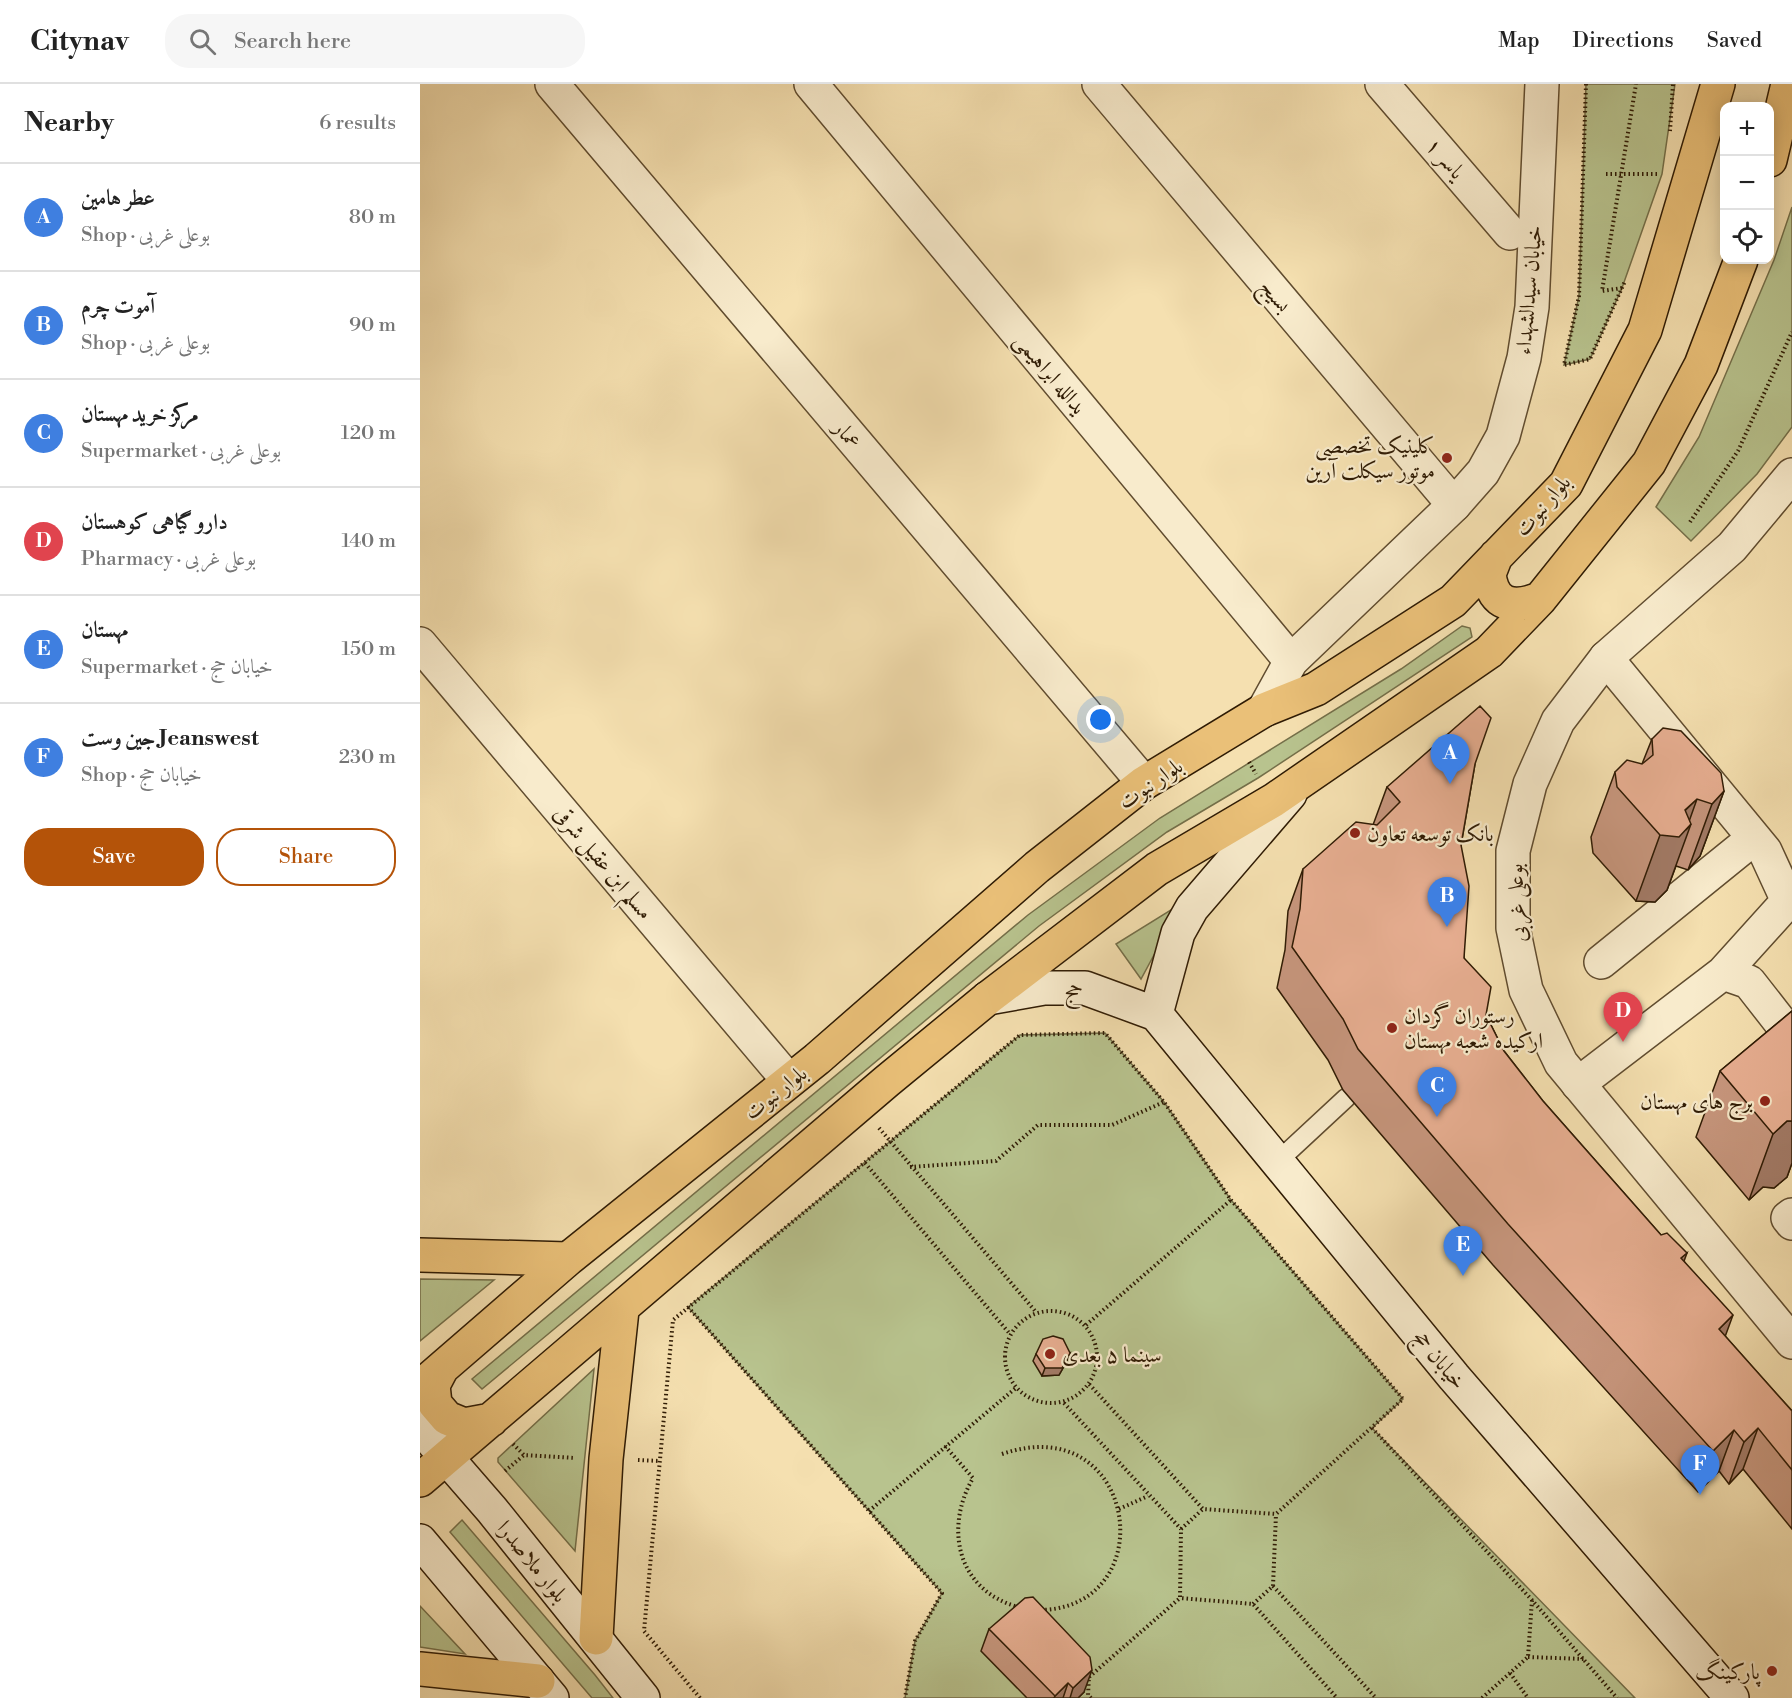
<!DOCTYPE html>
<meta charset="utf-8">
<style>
:root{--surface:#fff;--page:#f6f6f6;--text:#222;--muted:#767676;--line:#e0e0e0;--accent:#b45309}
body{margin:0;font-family:"Libre Bodoni",Amiri,serif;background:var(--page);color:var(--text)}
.controls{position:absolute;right:18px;top:18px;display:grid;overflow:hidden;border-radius:12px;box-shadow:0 3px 15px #0003}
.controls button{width:54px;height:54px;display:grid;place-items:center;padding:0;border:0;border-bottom:2px solid var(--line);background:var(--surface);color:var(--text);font:30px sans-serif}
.you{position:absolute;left:681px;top:636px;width:21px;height:21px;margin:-15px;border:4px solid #fff;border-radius:50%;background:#1a73e8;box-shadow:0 0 0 9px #1a73e833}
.badge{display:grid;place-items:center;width:39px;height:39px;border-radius:50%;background:var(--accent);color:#fff;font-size:20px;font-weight:700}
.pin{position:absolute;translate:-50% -50px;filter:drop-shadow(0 2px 3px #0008)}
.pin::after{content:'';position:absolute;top:32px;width:21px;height:18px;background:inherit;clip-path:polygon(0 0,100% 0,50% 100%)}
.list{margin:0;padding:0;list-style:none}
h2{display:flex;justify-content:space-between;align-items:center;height:78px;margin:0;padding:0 24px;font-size:26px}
h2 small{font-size:20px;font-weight:400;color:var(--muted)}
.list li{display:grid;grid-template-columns:39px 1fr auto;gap:18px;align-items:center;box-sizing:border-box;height:108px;padding:0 24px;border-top:2px solid var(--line)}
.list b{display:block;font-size:22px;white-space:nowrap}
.list p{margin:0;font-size:20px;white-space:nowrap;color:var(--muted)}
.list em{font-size:20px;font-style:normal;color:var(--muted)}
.actions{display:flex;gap:12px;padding:18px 24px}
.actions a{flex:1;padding:14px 0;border:2px solid var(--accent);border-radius:24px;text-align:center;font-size:21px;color:var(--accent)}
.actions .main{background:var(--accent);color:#fff}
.icon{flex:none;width:33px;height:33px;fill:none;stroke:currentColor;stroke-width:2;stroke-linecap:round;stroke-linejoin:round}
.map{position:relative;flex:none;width:1372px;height:1614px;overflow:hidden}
header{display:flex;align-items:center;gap:36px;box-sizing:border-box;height:84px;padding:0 30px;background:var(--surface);border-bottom:2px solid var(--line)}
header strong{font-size:28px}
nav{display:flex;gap:33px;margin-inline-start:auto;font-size:21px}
.search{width:420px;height:54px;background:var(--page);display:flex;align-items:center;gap:15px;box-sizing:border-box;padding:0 21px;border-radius:24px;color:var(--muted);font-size:22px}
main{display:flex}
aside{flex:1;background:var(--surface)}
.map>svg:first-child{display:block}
.green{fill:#b8c38e;stroke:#746f49;stroke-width:1.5}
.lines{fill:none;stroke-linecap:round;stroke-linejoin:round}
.service-casing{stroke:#604c2f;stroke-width:21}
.minor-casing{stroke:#604c2f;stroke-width:36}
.tertiary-casing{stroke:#604c2f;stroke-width:36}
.secondary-casing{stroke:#2f1b04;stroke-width:36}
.primary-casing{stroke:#2f1b04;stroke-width:36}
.path{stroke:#2f1b04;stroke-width:4;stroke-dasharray:1.5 3;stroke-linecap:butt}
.service{stroke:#f8ebcc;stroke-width:18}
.minor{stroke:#f8ebcc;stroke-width:33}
.tertiary{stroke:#f8ebcc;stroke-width:33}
.secondary{stroke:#f8ebcc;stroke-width:33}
.primary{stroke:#eac078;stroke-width:33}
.wall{fill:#c7967d;stroke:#2f1b04;stroke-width:1.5}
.shaded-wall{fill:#a27a66;stroke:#2f1b04;stroke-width:1.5}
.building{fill:#e7ae91;stroke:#2f1b04;stroke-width:1.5}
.poi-dot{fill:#8f2418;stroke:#f8ebcc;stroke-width:2}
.labels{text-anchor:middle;stroke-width:4.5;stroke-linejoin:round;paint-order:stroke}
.street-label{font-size:22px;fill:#2f1b04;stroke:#f8ebcc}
.poi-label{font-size:22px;fill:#2f1b04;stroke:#f8ebcc;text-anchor:end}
</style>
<header>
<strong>Citynav</strong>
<div class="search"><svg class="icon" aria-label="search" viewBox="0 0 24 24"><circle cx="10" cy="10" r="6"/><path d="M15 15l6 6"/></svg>Search here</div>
<nav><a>Map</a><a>Directions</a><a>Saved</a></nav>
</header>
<main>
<aside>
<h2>Nearby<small>6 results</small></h2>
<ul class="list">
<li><span class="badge" style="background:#3f7fe0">A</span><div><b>عطر هامین</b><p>Shop · بوعلی غربی</p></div><em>80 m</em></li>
<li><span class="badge" style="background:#3f7fe0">B</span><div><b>آموت چرم</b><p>Shop · بوعلی غربی</p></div><em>90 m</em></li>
<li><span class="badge" style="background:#3f7fe0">C</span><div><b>مرکز خرید مهستان</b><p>Supermarket · بوعلی غربی</p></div><em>120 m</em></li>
<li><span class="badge" style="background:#e0444e">D</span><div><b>دارو گیاهی کوهستان</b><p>Pharmacy · بوعلی غربی</p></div><em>140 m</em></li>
<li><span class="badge" style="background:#3f7fe0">E</span><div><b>مهستان</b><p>Supermarket · خیابان حج</p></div><em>150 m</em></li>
<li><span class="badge" style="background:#3f7fe0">F</span><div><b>جین وست Jeanswest</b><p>Shop · خیابان حج</p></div><em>230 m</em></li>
</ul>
<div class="actions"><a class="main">Save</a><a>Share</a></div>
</aside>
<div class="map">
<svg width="1372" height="1614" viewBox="0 0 1372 1614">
<rect width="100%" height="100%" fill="#f5e0b0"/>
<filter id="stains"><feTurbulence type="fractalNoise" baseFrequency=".00333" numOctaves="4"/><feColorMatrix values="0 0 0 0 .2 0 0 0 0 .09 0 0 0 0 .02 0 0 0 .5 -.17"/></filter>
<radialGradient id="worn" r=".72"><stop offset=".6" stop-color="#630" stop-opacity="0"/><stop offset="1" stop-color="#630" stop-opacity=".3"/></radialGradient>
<path class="green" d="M 1166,0 L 1255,0 L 1242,90 L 1202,204 L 1170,275 L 1144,281 L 1159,212 Z
M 1372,123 L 1372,343 L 1337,390 L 1271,457 L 1236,423 L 1279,353 L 1354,176 Z
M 1042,542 L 1050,544 L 1052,553 L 838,694 L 747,748 L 619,842 L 62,1305 L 52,1295 L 608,831 L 740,734 L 981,585 Z
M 762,819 L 721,895 L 696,860 Z
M 685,949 L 744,1018 L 811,1116 L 983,1315 L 952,1344 L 1215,1614 L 485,1614 L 495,1557 L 522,1509 L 268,1223 L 600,951 Z
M 0,1195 L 74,1196 L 0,1257 Z
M 174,1285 L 155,1467 L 78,1378 L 78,1374 Z
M 42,1436 L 175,1591 L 193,1614 L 172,1614 L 30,1448 Z
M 0,1522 L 45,1570 L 0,1563 Z"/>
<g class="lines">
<g class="service-casing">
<path id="service" d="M 856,1079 L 926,1014"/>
</g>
<g class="minor-casing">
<path id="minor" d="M 132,0 L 724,699
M 391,0 L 871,577
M 679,0 L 1034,421
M 962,0 L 1090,149
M 0,560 L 369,997
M 1186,574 L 1345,767 L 1368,817 L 1303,889
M 1181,878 L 1334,754
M 1158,1000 L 1303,889 L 1329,898 L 1372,953
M 1372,1131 L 1368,1134 L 1372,1139"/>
</g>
<g class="tertiary-casing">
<path id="tertiary" d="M 1372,391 L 1312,463 L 1186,574 L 1138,637 L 1110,700 L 1093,767 L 1093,844 L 1106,906 L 1141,979 L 1372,1258
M 844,626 L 871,577 L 1034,421 L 1063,388 L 1083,352 L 1104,274 L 1112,223 L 1122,0"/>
</g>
<g class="secondary-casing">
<path id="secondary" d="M 568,914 L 624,904 L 665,904 L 736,930
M 736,930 L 1034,1293 L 1312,1614
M 736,930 L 758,849 L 772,824 L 870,710
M 0,1343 L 72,1426 L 223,1614
M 0,1457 L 132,1614"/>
</g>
<g class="primary-casing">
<path id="primary" d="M 1350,76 L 1368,0
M 1076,472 L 1069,490 C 1073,522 1093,525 1120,515
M 0,1171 L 148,1175
M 22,1284 L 13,1301 L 15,1320 L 27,1334 L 44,1341 L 71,1336
M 0,1303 L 148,1175 L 397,975 L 617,783 L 724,699 L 844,626 L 896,605 L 1033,517 L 1146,400 L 1225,246 L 1298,0
M 0,1396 L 467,997 L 568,914 L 737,785 L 854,716 L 1069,568 L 1120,515 L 1229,379 L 1281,281 L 1321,176
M 176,1554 L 186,1375 L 202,1226
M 0,1585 L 118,1597"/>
</g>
<path class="path" d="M 1166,0 L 1159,212 L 1144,281 L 1170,275 L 1205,197
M 1250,47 L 1253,0
M 1186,90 L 1238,90
M 1202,204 L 1182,207 L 1216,0
M 1270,438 L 1318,367 L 1372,248
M 829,678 L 836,690
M 459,1044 L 616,1228
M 445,1079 L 590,1250
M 490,1083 L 576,1077 L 618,1041 L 692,1041 L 744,1018
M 268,1223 L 522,1509 L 495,1557 L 485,1614
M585 1273a46 46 0 1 1 92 0a46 46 0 1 1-92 0Z
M 666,1241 L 811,1116
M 644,1319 L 761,1445 L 760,1514 L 833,1520 L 917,1614
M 952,1344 L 1112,1516 L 1197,1614
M 93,1360 L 104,1371 L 155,1374
M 525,1362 L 553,1394 C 524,1444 537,1506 598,1523
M 582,1370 C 716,1324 745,1520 623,1526
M 218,1376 L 240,1377
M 85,1387 L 104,1371
M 699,1425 L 728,1412
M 449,1427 L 597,1303
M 761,1445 L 783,1425
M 853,1502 L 956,1614
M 833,1520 L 853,1502 L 856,1430
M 1108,1573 L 1164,1575
M 1090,1589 L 1108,1614
M 280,1614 L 224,1547 L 253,1236 L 600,951 L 685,949 L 744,1018 L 811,1116 L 983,1315 L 856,1430 L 783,1425 L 669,1300
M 671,1614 L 668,1611 L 669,1593 L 760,1514
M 1062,1614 L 1108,1573 L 1112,1516"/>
<use href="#service" class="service"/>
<use href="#minor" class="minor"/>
<use href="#tertiary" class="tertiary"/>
<use href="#secondary" class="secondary"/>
<use href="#primary" class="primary"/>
</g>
<path class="wall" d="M 1232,655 L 1304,707 L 1280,772 L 1268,786 L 1256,782 L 1247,806 L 1235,818 L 1216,817 L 1173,769 L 1171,753 L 1195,688 L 1222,680 Z
M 1055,680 L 1041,761 L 1044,874 L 1066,931 L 1084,967 L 1123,1017 L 1264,1177 L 1305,1252 L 1372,1327 L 1372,1445 L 1323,1385 L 1309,1400 L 1299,1387 L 1278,1408 L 1073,1181 L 923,1006 L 908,976 L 857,904 L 865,866 L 868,827 L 883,785 L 953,741 L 967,703 Z
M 1372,927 L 1372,1079 L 1367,1093 L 1354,1104 L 1343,1103 L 1329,1116 L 1276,1053 L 1300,987 Z
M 616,1270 L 647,1277 L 639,1291 L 622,1292 L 613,1277 Z
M 569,1545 L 664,1608 L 658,1614 L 607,1614 L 561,1567 Z"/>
<path class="shaded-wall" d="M 1304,707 L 1280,772 L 1268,786 L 1292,720 Z
M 1277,715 L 1266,746 L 1271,740 L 1247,806 L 1235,818 L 1216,817 L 1240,751 Z
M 1367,1037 L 1372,1037 L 1372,1079 L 1367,1093 L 1354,1104 L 1343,1103 L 1329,1116 L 1353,1050 Z
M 1267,1169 L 1252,1210 L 1261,1174 Z
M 1313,1231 L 1298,1272 L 1299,1245 Z
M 650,1269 L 647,1277 L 639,1291 L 622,1292 L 625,1284 Z
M 1338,1344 L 1323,1385 L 1309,1400 L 1324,1358 Z
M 1314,1346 L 1299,1387 L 1278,1408 L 1293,1367 Z
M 672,1586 L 664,1608 L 658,1614 L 650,1614 L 653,1604 Z
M 648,1599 L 643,1614 L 634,1614 L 635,1612 Z"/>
<path class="building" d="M 1060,622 L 1071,634 L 1055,680 L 1041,761 L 1049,802 L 1044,874 L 1071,903 L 1066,931 L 1084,967 L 1123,1017 L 1241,1151 L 1247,1149 L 1267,1169 L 1261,1174 L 1313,1231 L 1299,1245 L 1372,1327 L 1372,1386 L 1338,1344 L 1324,1358 L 1314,1346 L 1293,1367 L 1088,1140 L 938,965 L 923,935 L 872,863 L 880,825 L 883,785 L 936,738 L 957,741 L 980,718 L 967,703 Z
M 1243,644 L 1261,647 L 1301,689 L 1304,707 L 1292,720 L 1277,715 L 1265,726 L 1271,740 L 1259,753 L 1240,751 L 1197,703 L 1195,688 L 1207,676 L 1222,680 L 1233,671 L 1232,655 Z
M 1372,927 L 1372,1037 L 1367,1037 L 1353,1050 L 1300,987 Z
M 633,1252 L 643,1255 L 650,1269 L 642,1284 L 625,1284 L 616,1270 L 623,1255 Z
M 613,1513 L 670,1573 L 672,1586 L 653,1604 L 648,1599 L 635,1612 L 569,1545 L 605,1514 Z"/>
<g class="poi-dot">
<circle cx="1027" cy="374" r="6"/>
<circle cx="935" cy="749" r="6"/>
<circle cx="972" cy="944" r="6"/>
<circle cx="1345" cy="1017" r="6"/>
<circle cx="630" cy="1270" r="6"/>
<circle cx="1352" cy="1587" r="6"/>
</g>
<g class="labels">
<g class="street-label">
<text transform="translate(1026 74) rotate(49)" y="8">یاسر ۱</text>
<text transform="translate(1108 206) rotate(-85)" y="8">خیابان سیدالشهداء</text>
<text transform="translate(856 211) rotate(50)" y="8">بسیج</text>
<text transform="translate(631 289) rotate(50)" y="8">یدالله ابراهیمی</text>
<text transform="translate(428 350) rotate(50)" y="8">عمار</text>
<text transform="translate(1122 421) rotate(-49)" y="8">بلوار نبوت</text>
<text transform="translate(730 699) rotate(-34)" y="8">بلوار نبوت</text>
<text transform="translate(184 778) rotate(50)" y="8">مسلم ابن عقیل شرقی</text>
<text transform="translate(1096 819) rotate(-93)" y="8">بوعلی غربی</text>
<text transform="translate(654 906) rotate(4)" y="8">حج</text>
<text transform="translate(355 1008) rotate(-38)" y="8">بلوار نبوت</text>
<text transform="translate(1020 1275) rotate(50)" y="8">خیابان حج</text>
<text transform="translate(113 1477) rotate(51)" y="8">بلوار ملاصدرا</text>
</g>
<g class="poi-label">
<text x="1015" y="369">کلینیک تخصصی<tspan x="1015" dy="25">موتور سیکلت آرین</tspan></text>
<text x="947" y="757" text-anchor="start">بانک توسعه تعاون</text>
<text x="984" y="939" text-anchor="start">رستوران گردان<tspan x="984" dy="25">ارکیده شعبه مهستان</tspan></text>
<text x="1333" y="1025">برج های مهستان</text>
<text x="642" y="1278" text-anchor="start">سینما ۵ بعدی</text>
<text x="1340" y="1595">پارکینگ</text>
</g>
</g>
<rect width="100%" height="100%" filter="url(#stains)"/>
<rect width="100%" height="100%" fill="url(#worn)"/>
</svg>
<div class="controls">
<button>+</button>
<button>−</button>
<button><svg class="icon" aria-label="locate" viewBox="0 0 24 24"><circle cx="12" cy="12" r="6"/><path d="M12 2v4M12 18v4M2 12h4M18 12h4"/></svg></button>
</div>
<div class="you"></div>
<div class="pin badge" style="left:1030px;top:700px;background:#3f7fe0">A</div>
<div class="pin badge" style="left:1027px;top:843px;background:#3f7fe0">B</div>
<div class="pin badge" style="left:1017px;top:1033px;background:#3f7fe0">C</div>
<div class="pin badge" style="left:1203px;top:958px;background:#e0444e">D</div>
<div class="pin badge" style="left:1043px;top:1192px;background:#3f7fe0">E</div>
<div class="pin badge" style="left:1280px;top:1411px;background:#3f7fe0">F</div>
</div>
</main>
